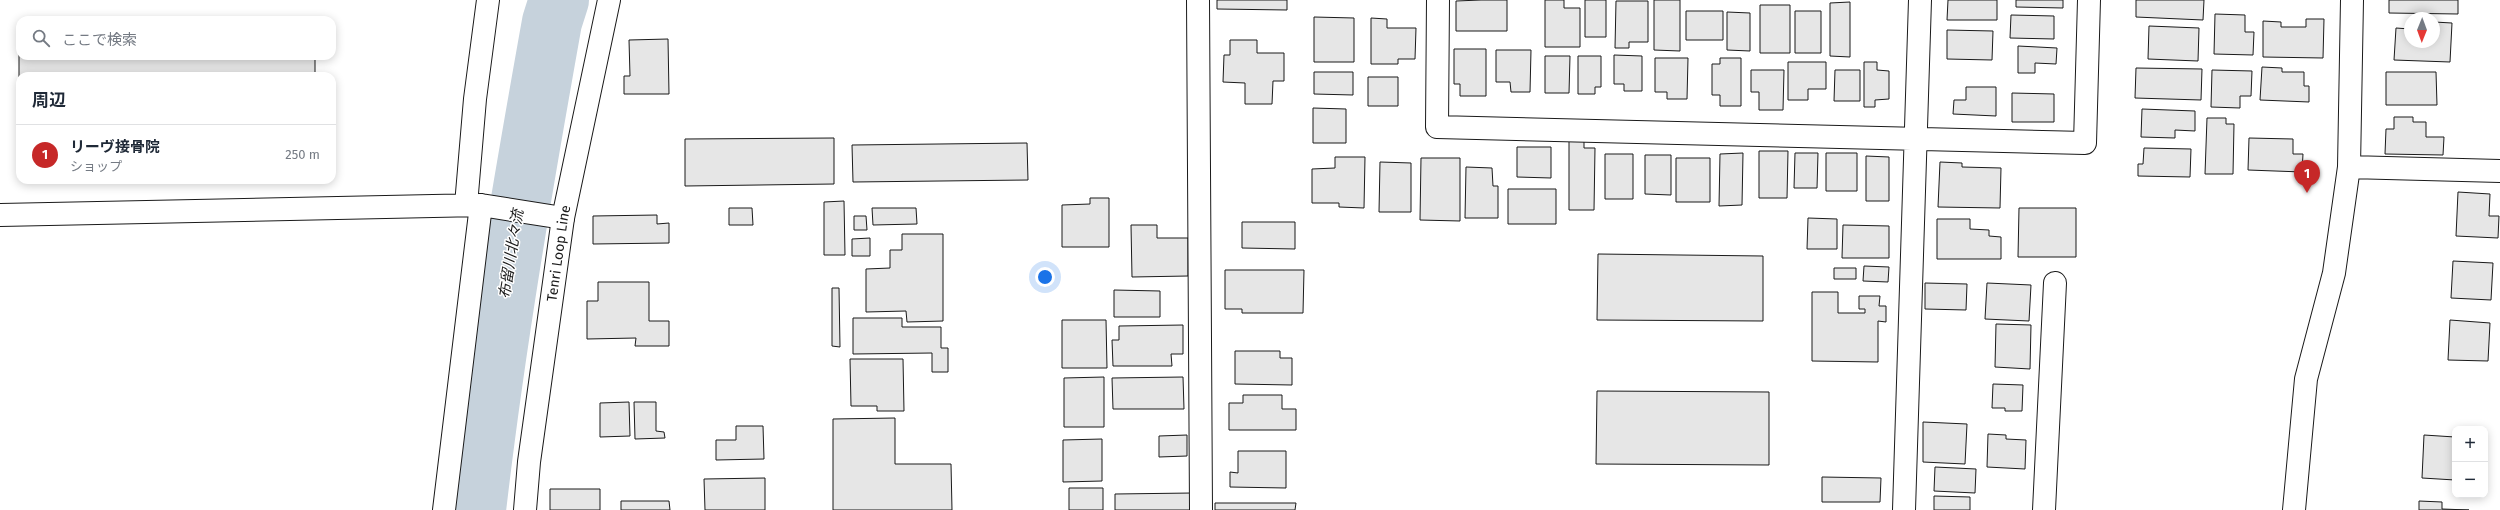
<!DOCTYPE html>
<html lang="ja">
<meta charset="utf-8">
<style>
:root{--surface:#fff;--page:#f6f6f7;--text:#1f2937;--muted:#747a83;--line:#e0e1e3;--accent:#c62828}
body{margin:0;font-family:"Fira Sans","Noto Sans JP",sans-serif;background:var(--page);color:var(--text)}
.controls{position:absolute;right:12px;bottom:12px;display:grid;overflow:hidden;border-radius:8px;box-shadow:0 2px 10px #0003}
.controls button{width:36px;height:36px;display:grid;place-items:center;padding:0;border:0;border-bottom:1px solid var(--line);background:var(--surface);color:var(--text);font:20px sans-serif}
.compass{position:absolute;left:2404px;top:12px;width:36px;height:36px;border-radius:50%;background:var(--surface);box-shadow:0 2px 10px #0003;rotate:181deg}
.you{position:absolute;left:1045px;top:277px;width:14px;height:14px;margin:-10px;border:3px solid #fff;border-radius:50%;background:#1a73e8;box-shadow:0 0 0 6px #1a73e833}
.badge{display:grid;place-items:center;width:26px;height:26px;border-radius:50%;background:var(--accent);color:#fff;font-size:13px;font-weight:700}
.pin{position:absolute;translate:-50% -33px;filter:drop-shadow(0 1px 2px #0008)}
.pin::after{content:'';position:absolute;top:21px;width:14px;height:12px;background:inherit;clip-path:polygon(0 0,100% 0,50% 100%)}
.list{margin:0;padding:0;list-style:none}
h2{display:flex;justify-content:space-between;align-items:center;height:52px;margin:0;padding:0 16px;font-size:17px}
h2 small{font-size:13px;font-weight:400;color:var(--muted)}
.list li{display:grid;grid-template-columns:26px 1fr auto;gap:12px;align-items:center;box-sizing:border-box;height:60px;padding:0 16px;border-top:1px solid var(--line)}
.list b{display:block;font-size:15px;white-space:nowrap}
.list p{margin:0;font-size:13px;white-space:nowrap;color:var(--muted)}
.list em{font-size:13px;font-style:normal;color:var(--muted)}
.icon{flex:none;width:22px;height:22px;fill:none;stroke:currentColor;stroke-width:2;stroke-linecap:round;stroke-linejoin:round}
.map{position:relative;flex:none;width:2500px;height:510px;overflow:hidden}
.search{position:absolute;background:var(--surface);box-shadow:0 2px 10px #0003;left:16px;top:16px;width:320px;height:44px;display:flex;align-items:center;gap:10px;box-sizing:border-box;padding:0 14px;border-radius:12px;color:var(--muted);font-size:15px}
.panel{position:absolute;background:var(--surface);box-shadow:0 2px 10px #0003;left:16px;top:72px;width:320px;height:112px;border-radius:12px}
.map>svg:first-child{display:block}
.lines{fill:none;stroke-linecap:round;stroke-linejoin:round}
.river{stroke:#c6d2dc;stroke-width:60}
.building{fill:#e6e6e6;stroke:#1a1a1a}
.street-casing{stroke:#1a1a1a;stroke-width:24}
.primary-casing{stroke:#1a1a1a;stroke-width:24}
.street{stroke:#fff;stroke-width:22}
.primary{stroke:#fff;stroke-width:22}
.labels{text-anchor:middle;stroke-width:3;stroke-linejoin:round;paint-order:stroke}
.street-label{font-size:14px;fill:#1a1a1a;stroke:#fff}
.water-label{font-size:15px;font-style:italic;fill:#1a1a1a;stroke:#fff}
</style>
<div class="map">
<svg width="2500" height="510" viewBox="0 0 2500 510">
<rect width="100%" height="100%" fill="#fff"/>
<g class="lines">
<path class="river" d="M 476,510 C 495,346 523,184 552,22 L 559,0"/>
</g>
<path class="building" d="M 1217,0 L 1287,0 L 1287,10 L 1217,9 Z
M 1481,0 L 1507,0 L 1507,31 L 1456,31 L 1456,1 Z
M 1545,0 L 1564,0 L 1564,8 L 1580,8 L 1580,47 L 1545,47 Z
M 1585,0 L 1606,0 L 1606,37 L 1585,37 Z
M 1654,0 L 1680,0 L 1680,51 L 1654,50 Z
M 1948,0 L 1997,0 L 1997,20 L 1947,20 Z
M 2016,0 L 2063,0 L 2063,8 L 2016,7 Z
M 2136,0 L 2204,0 L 2203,20 L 2136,17 Z
M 2389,0 L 2458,0 L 2458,14 L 2389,13 Z
M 1616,1 L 1648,1 L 1648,42 L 1629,42 L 1629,48 L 1615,48 Z
M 1850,2 L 1850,57 L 1830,56 L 1830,3 Z
M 1760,5 L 1790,5 L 1790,53 L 1760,53 Z
M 1686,11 L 1723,11 L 1723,40 L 1686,40 Z
M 1795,11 L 1821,11 L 1821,53 L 1795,53 Z
M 1727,12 L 1750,13 L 1750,51 L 1727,50 Z
M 2215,14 L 2245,15 L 2245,32 L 2254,32 L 2253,55 L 2214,54 Z
M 2011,15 L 2054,16 L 2054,39 L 2010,38 Z
M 1314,17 L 1354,18 L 1354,62 L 1314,62 Z
M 1371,18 L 1387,19 L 1387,28 L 1416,28 L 1415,59 L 1398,59 L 1398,64 L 1371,64 Z
M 2306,19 L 2324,19 L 2323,58 L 2263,57 L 2263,21 L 2281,22 L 2281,27 L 2306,27 Z
M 2434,22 L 2452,23 L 2450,62 L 2394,60 L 2396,28 L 2410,29 L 2410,42 L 2434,42 Z
M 2149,26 L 2199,28 L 2198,61 L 2148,59 Z
M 1947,30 L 1993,31 L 1992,60 L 1947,59 Z
M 19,31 L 20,56 L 315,56 L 315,76 L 20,76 L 19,179 Z
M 668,39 L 669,94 L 624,94 L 624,76 L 630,76 L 629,40 Z
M 1230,40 L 1257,40 L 1257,53 L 1284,53 L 1284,81 L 1273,81 L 1272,104 L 1245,104 L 1245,83 L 1223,82 L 1224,55 L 1230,55 Z
M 2018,46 L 2057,48 L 2056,64 L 2035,63 L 2035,73 L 2018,73 Z
M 1454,49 L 1486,49 L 1486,96 L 1460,96 L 1460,84 L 1454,84 Z
M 1496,50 L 1531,50 L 1530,92 L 1511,92 L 1510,82 L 1496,82 Z
M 1614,55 L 1642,56 L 1642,91 L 1624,91 L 1624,84 L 1614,84 Z
M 1545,56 L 1570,56 L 1569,93 L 1545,93 Z
M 1578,56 L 1601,56 L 1601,87 L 1595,87 L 1595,94 L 1578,94 Z
M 1655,58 L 1688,58 L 1687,99 L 1667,99 L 1667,92 L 1655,92 Z
M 1720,58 L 1741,58 L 1741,106 L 1720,106 L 1720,95 L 1712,95 L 1712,64 L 1720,64 Z
M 1788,62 L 1826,62 L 1826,89 L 1808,89 L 1808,100 L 1788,100 Z
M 1864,62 L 1877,62 L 1877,70 L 1889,71 L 1889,99 L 1875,100 L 1875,107 L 1864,107 Z
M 2262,67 L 2282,68 L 2282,72 L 2304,72 L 2304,86 L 2309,86 L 2309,102 L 2260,100 Z
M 2136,68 L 2202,69 L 2201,100 L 2135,98 Z
M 1751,70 L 1784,70 L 1783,110 L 1759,110 L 1759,92 L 1751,92 Z
M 1835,70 L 1860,70 L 1860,101 L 1834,101 Z
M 2212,70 L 2252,71 L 2251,96 L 2240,96 L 2240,108 L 2211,107 Z
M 1314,72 L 1353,72 L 1353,95 L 1314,94 Z
M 2386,72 L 2436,72 L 2437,105 L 2386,105 Z
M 1368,77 L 1398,77 L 1398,106 L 1368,106 Z
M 1966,87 L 1996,87 L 1996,116 L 1953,114 L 1954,100 L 1966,100 Z
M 2012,93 L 2054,94 L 2054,122 L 2012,122 Z
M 1313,108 L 1346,109 L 1346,143 L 1313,143 Z
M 2142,109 L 2195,111 L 2195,131 L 2175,130 L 2175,138 L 2141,137 Z
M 2394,117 L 2413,117 L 2413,122 L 2426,122 L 2426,137 L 2444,137 L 2443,155 L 2385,154 L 2386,129 L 2394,129 Z
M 2207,118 L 2226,118 L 2226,124 L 2234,124 L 2233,174 L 2205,174 Z
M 834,138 L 834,184 L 685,186 L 685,139 Z
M 2249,138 L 2293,139 L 2293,154 L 2303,154 L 2302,172 L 2248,170 Z
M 1569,141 L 1584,141 L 1584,148 L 1595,148 L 1594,210 L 1569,210 Z
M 1027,143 L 1028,180 L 853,182 L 852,145 Z
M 1517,147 L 1551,147 L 1551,178 L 1517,177 Z
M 2144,148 L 2191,149 L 2190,177 L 2138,176 L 2138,164 L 2143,164 Z
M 1759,151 L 1788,151 L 1787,198 L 1759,198 Z
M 1743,153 L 1742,205 L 1719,206 L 1720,154 Z
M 1795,153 L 1818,153 L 1817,188 L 1794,188 Z
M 1826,153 L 1857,153 L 1857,191 L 1826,191 Z
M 1605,154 L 1633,154 L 1633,199 L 1605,199 Z
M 1645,155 L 1671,155 L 1671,195 L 1645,194 Z
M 1866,156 L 1889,157 L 1889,201 L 1866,201 Z
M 1335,157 L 1365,157 L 1364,208 L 1339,207 L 1339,203 L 1312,203 L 1312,169 L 1335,168 Z
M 1421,158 L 1460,158 L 1460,221 L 1420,220 Z
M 1676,158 L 1710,158 L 1710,202 L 1676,202 Z
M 1380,162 L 1411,163 L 1411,212 L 1379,212 Z
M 1940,162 L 1962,163 L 1962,167 L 2001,168 L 2000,208 L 1938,207 Z
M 1466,167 L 1492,168 L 1493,186 L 1498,186 L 1498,218 L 1465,218 Z
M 1508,189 L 1556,189 L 1556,224 L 1508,224 Z
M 2458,192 L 2490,194 L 2489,216 L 2499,216 L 2498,238 L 2456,236 Z
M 1090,198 L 1109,198 L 1109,247 L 1062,247 L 1062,205 L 1090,204 Z
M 844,201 L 845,255 L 824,255 L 824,202 Z
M 729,208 L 752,208 L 753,225 L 729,225 Z
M 872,208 L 916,208 L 917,224 L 873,225 Z
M 2019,208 L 2076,208 L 2076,257 L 2018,257 Z
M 657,215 L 657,224 L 669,223 L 669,243 L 593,244 L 593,216 Z
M 854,216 L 866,216 L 867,230 L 854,230 Z
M 1808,218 L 1837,219 L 1837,249 L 1807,249 Z
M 1937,219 L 1970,219 L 1970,229 L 1989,230 L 1989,236 L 2001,237 L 2001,259 L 1937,259 Z
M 1242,222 L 1295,222 L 1295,249 L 1242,248 Z
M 1131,225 L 1157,225 L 1157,238 L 1188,238 L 1188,276 L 1132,277 Z
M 1843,225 L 1889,226 L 1889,258 L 1842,258 Z
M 902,234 L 943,234 L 943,321 L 907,322 L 906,311 L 866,312 L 866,269 L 890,268 L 890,250 L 902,250 Z
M 870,238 L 870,256 L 852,256 L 852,239 Z
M 1598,254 L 1763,256 L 1763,321 L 1597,320 Z
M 2453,261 L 2493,263 L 2491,300 L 2451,298 Z
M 1864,266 L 1889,267 L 1888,282 L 1863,281 Z
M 1834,268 L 1856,268 L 1856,279 L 1834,279 Z
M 1225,270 L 1304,270 L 1303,313 L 1242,313 L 1242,309 L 1225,309 Z
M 598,282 L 649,282 L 649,321 L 669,321 L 669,346 L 635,346 L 636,338 L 587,339 L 587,301 L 598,301 Z
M 1925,283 L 1967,284 L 1966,310 L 1925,309 Z
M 1987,283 L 2031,285 L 2029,321 L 1985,319 Z
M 832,288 L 839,288 L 840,347 L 832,346 Z
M 1114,290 L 1160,291 L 1160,317 L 1114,317 Z
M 1812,292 L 1838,292 L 1838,313 L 1865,313 L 1865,309 L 1859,309 L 1859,296 L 1880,296 L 1879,306 L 1886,306 L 1886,322 L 1878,321 L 1878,362 L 1812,361 Z
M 853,318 L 902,318 L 902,327 L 941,327 L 941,348 L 948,348 L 948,372 L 932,372 L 932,353 L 853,354 Z
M 1062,320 L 1106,320 L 1107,368 L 1062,368 Z
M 2450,320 L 2490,323 L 2488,361 L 2448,360 Z
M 1996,324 L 2031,325 L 2030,369 L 1995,367 Z
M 1183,325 L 1183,354 L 1171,354 L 1172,366 L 1113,366 L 1112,340 L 1119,340 L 1119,326 Z
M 1235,351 L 1280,351 L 1280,358 L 1292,358 L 1292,385 L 1235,384 Z
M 850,359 L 903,359 L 904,411 L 877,411 L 877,406 L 851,406 Z
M 1104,377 L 1104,427 L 1064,427 L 1064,378 Z
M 1183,377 L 1184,409 L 1113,409 L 1112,378 Z
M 1993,384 L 2023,385 L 2022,411 L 2005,411 L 2005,408 L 1992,408 Z
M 1597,391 L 1769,392 L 1769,465 L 1596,464 Z
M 1243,395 L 1282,395 L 1282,409 L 1296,409 L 1296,430 L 1229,430 L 1229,403 L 1243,403 Z
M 629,402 L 630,436 L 600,437 L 600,403 Z
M 634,402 L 656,402 L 656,431 L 664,432 L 665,438 L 635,439 Z
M 895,418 L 895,464 L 951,464 L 952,510 L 833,510 L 833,419 Z
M 1923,422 L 1967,424 L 1965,464 L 1923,462 Z
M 736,426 L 763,426 L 764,459 L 716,460 L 716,440 L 736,440 Z
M 1988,434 L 2006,435 L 2006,439 L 2026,440 L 2025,469 L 1987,467 Z
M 1187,435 L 1187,456 L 1159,457 L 1159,436 Z
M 2424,435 L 2455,437 L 2455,480 L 2422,478 Z
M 1102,439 L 1102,481 L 1063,482 L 1063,440 Z
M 1238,451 L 1286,451 L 1286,488 L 1230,487 L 1230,472 L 1238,473 Z
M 1935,467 L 1976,469 L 1975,493 L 1934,491 Z
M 1822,477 L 1881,478 L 1880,502 L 1822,502 Z
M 765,478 L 765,510 L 705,510 L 704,479 Z
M 1069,488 L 1103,488 L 1103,510 L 1069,510 Z
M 550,489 L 600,489 L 600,510 L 550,510 Z
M 1192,493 L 1192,510 L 1115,510 L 1115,494 Z
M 1934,496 L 1970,497 L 1970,510 L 1934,510 Z
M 621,501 L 669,501 L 670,510 L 621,510 Z
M 2419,501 L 2442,502 L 2442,509 L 2469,510 L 2419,510 Z
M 1215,503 L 1296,503 L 1295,510 L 1215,510 Z"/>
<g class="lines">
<g class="street-casing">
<path id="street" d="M 1198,0 L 1201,510
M 1438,0 L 1437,127 L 2085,143 L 2089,0
M 2349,167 L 2500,171
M 466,205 L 475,99 L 488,0
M 0,215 L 481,205 L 563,218
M 444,510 L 481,205
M 1904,510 L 1920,0
M 2044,510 L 2055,283
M 2294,510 L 2306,379 L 2334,273 L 2349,167 L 2352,0"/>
</g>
<g class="primary-casing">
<g id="primary">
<path id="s1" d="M 525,510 L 529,462 L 563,218 L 609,0"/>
</g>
</g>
<use href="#street" class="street"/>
<use href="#primary" class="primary"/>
</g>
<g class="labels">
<g class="street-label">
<text dy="5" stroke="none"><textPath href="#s1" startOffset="259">Tenri Loop Line</textPath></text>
</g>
<g class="water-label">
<text transform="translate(511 254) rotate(-81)" y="5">布留川北々流</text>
</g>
</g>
</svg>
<div class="controls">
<button>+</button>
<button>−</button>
</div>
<svg class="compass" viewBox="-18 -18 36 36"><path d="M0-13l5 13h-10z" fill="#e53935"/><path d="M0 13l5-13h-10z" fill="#747a83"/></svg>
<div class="you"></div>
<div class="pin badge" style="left:2307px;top:193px">1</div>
<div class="search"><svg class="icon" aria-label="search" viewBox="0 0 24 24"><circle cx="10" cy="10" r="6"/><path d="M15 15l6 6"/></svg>ここで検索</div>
<section class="panel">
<h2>周辺<small></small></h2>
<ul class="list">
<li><span class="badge">1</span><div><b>リーヴ接骨院</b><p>ショップ</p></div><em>250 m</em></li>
</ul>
</section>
</div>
